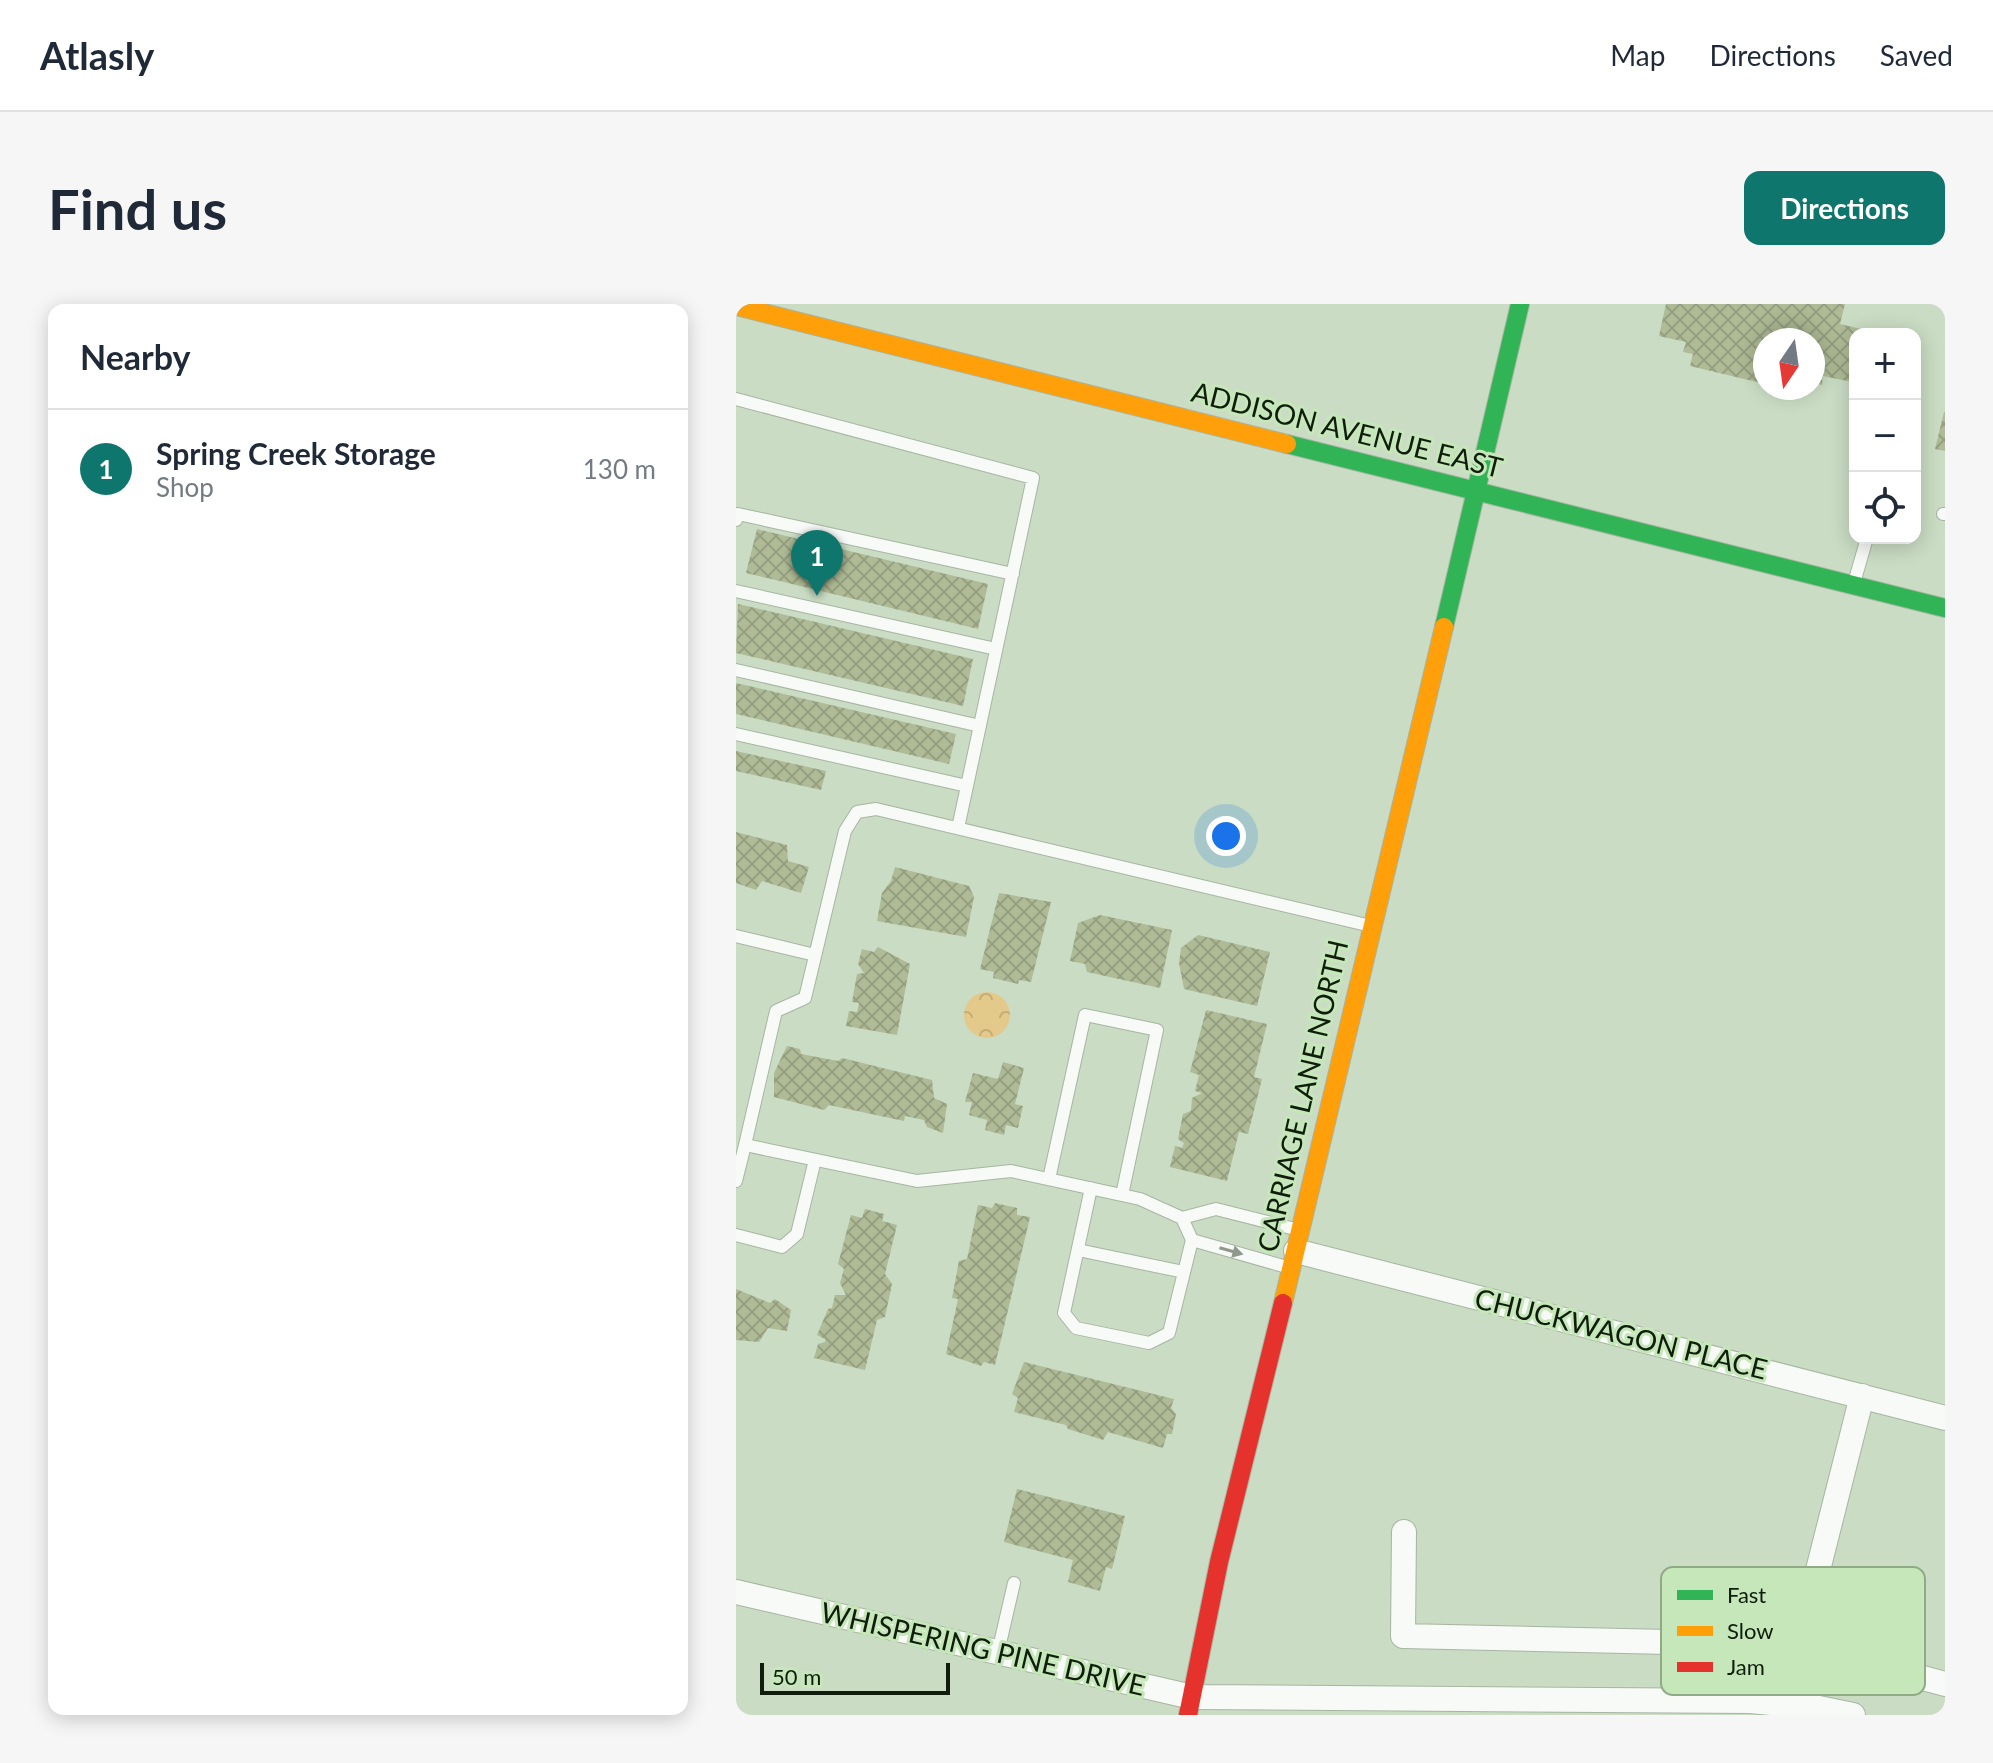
<!DOCTYPE html>
<meta charset="utf-8">
<style>
:root{--surface:#fff;--page:#f6f6f7;--text:#1f2937;--muted:#747a83;--line:#e0e1e3;--accent:#0f766e}
body{margin:0;font-family:Lato,sans-serif;background:var(--page);color:var(--text)}
.controls{position:absolute;right:24px;top:24px;display:grid;overflow:hidden;border-radius:16px;box-shadow:0 4px 20px #0003}
.controls button{width:72px;height:72px;display:grid;place-items:center;padding:0;border:0;border-bottom:2px solid var(--line);background:var(--surface);color:var(--text);font:40px sans-serif}
.compass{position:absolute;left:1017px;top:24px;width:72px;height:72px;border-radius:50%;background:var(--surface);box-shadow:0 4px 20px #0003;rotate:193deg}
.scale{position:absolute;left:24px;bottom:20px;width:190px;box-sizing:border-box;padding-left:8px;border:4px solid #111d0c;border-top:0;font-size:22px;line-height:28px;white-space:nowrap;color:#111d0c;-webkit-text-stroke:6px #c5e7b9;paint-order:stroke}
.you{position:absolute;left:490px;top:532px;width:28px;height:28px;margin:-20px;border:6px solid #fff;border-radius:50%;background:#1a73e8;box-shadow:0 0 0 12px #1a73e833}
.badge{display:grid;place-items:center;width:52px;height:52px;border-radius:50%;background:var(--accent);color:#fff;font-size:26px;font-weight:700}
.pin{position:absolute;translate:-50% -66px;filter:drop-shadow(0 2px 4px #0008)}
.pin::after{content:'';position:absolute;top:42px;width:28px;height:24px;background:inherit;clip-path:polygon(0 0,100% 0,50% 100%)}
.list{margin:0;padding:0;list-style:none}
h2{display:flex;justify-content:space-between;align-items:center;height:104px;margin:0;padding:0 32px;font-size:34px}
h2 small{font-size:26px;font-weight:400;color:var(--muted)}
.list li{display:grid;grid-template-columns:52px 1fr auto;gap:24px;align-items:center;box-sizing:border-box;height:120px;padding:0 32px;border-top:2px solid var(--line)}
.list b{display:block;font-size:30px;white-space:nowrap}
.list p{margin:0;font-size:26px;white-space:nowrap;color:var(--muted)}
.list em{font-size:26px;font-style:normal;color:var(--muted)}
.icon{flex:none;width:44px;height:44px;fill:none;stroke:currentColor;stroke-width:2;stroke-linecap:round;stroke-linejoin:round}
.map{position:relative;flex:none;width:1209px;height:1411px;overflow:hidden;border-radius:16px}
header{display:flex;align-items:center;gap:48px;box-sizing:border-box;height:112px;padding:0 40px;background:var(--surface);border-bottom:2px solid var(--line)}
header strong{font-size:38px}
nav{display:flex;gap:44px;margin-inline-start:auto;font-size:28px}
.intro{display:flex;align-items:center;justify-content:space-between;box-sizing:border-box;height:192px;padding:0 48px}
h1{margin:0;font-size:56px}
.button{padding:20px 36px;border-radius:16px;background:var(--accent);color:#fff;font-size:28px;font-weight:700}
main{display:flex;gap:48px;padding:0 48px}
aside{flex:1;background:var(--surface);border-radius:16px;box-shadow:0 4px 20px #0003}
.map>svg:first-child{display:block}
.park{fill:url(#park-crowns)}
.building{fill:url(#building-cross-hatch)}
.lines{fill:none;stroke-linecap:round;stroke-linejoin:round}
.lane-casing{stroke:#a7b5a2;stroke-width:14}
.street-casing{stroke:#a7b5a2;stroke-width:26}
.fast-casing{stroke:#a7b5a2;stroke-width:20}
.slow-casing{stroke:#a7b5a2;stroke-width:20}
.jam-casing{stroke:#a7b5a2;stroke-width:20}
.lane{stroke:#f7faf6;stroke-width:12}
.street{stroke:#f7faf6;stroke-width:24}
.fast{stroke:#30b455;stroke-width:18}
.slow{stroke:#ff9f0a;stroke-width:18}
.jam{stroke:#e5322d;stroke-width:18}
.oneway{fill:#90978d}
.labels{text-anchor:middle;stroke-width:6;stroke-linejoin:round;paint-order:stroke}
.street-label{font-size:28px;fill:#111d0c;stroke:#c5e7b9}
.key{fill:#c5e7b9;stroke:#8faa85;stroke-width:2}
.key-label{font-size:22px;fill:#111d0c}
</style>
<header>
<strong>Atlasly</strong>
<nav><a>Map</a><a>Directions</a><a>Saved</a></nav>
</header>
<div class="intro"><h1>Find us</h1><a class="button">Directions</a></div>
<main>
<aside>
<h2>Nearby<small></small></h2>
<ul class="list">
<li><span class="badge">1</span><div><b>Spring Creek Storage</b><p>Shop</p></div><em>130 m</em></li>
</ul>
</aside>
<div class="map">
<svg width="1209" height="1411" viewBox="0 0 1209 1411">
<defs>
<pattern id="park-crowns" width="20" height="18" patternUnits="userSpaceOnUse" patternTransform="scale(2)"><rect width="20" height="18" fill="#e3ca8a"/><path d="M2 6a3 3 0 1 1 6 0M12 15a3 3 0 1 1 6 0" fill="none" stroke="#c2ad76"/></pattern>
<pattern id="building-cross-hatch" width="8" height="8" patternUnits="userSpaceOnUse" patternTransform="scale(2)"><rect width="8" height="8" fill="#afbb96"/><path d="M0 0l8 8M0 8l8-8" fill="none" stroke="#96a080"/></pattern>
</defs>
<rect width="100%" height="100%" fill="#cadcc4"/>
<path class="park" d="M228 711a23 23 0 1 1 46 0a23 23 0 1 1-46 0Z"/>
<path class="building" d="M 930,0 L 1109,0 L 1104,20 L 1129,26 L 1128,30 L 1119,30 L 1116,78 L 1087,72 L 1086,81 L 1077,79 L 1077,36 L 1029,36 L 1029,80 L 954,62 L 957,50 L 947,48 L 950,38 L 923,32 Z
M 1208,108 L 1209,108 L 1209,147 L 1199,145 Z
M 21,225 L 252,280 L 242,325 L 10,269 Z
M 2,300 L 237,355 L 227,402 L 0,349 Z
M 0,379 L 220,430 L 213,460 L 0,410 Z
M 0,447 L 90,467 L 85,486 L 0,467 Z
M 0,528 L 51,541 L 52,557 L 73,563 L 65,589 L 26,577 L 20,586 L 0,579 Z
M 159,563 L 233,582 L 238,593 L 230,633 L 141,617 L 146,589 L 155,577 Z
M 263,589 L 315,598 L 295,678 L 283,676 L 282,680 L 257,674 L 258,668 L 244,665 Z
M 364,611 L 436,626 L 424,684 L 351,668 L 349,660 L 334,657 L 342,619 Z
M 462,631 L 534,648 L 521,702 L 448,685 L 443,659 L 445,644 Z
M 142,643 L 174,660 L 161,731 L 110,722 L 113,707 L 121,708 L 123,699 L 116,698 L 121,670 L 128,669 L 122,660 L 126,645 L 138,648 Z
M 470,706 L 531,720 L 518,773 L 526,775 L 512,830 L 503,828 L 491,877 L 434,863 L 439,842 L 446,844 L 448,839 L 442,835 L 447,810 L 455,807 L 456,794 L 466,789 L 459,787 L 463,771 L 454,768 Z
M 51,742 L 64,745 L 65,750 L 102,757 L 106,754 L 196,776 L 198,794 L 211,800 L 207,829 L 191,823 L 188,816 L 169,812 L 168,817 L 93,801 L 88,806 L 38,793 L 38,769 Z
M 267,758 L 288,764 L 279,800 L 287,802 L 282,824 L 270,821 L 268,831 L 249,826 L 251,816 L 233,811 L 236,798 L 229,798 L 237,769 L 262,775 Z
M 259,899 L 281,904 L 281,911 L 294,913 L 259,1061 L 248,1058 L 245,1062 L 210,1050 L 222,995 L 216,994 L 223,957 L 231,955 L 242,901 L 256,904 Z
M 129,905 L 148,910 L 146,917 L 161,921 L 149,970 L 156,980 L 149,1013 L 141,1016 L 129,1066 L 78,1054 L 82,1040 L 89,1038 L 89,1035 L 81,1031 L 92,1005 L 96,1004 L 99,991 L 110,991 L 104,979 L 108,965 L 102,960 L 115,911 L 126,914 Z
M 0,985 L 34,999 L 39,995 L 55,1006 L 51,1027 L 32,1024 L 23,1038 L 0,1036 Z
M 288,1058 L 438,1095 L 435,1104 L 440,1110 L 436,1130 L 431,1130 L 427,1144 L 372,1128 L 367,1136 L 332,1125 L 330,1121 L 278,1108 L 282,1094 L 276,1090 Z
M 281,1185 L 389,1212 L 376,1265 L 370,1263 L 364,1287 L 332,1278 L 337,1256 L 268,1238 Z"/>
<g class="lines">
<g class="lane-casing">
<path id="lane" d="M 0,95 L 297,174 L 222,524
M 1207,210 L 1209,210
M 0,216 L 2,210 L 277,270
M 1118,279 L 1131,234
M 0,287 L 260,345
M 0,366 L 244,422
M 0,430 L 231,482
M 0,632 L 79,651
M 313,875 L 349,711 L 421,726 L 386,891
M 0,877 L 9,841
M 355,884 L 328,1009 L 340,1024 L 413,1039 L 433,1029 L 456,936
M 446,914 L 480,905 L 563,926
M 0,931 L 46,943 L 61,930 L 79,856
M 342,946 L 448,968
M 554,964 L 456,936 L 446,914 L 404,895 L 275,867 L 181,877 L 9,841 L 40,707 L 69,694 L 109,527 L 121,508 L 140,505 L 635,622
M 262,1348 L 278,1279"/>
</g>
<g class="street-casing">
<path id="street" d="M 560,947 L 1209,1114
M 668,1228 L 667,1332 L 1063,1341 L 1209,1380
M 0,1288 L 456,1393 L 1014,1397 L 1078,1403 L 1117,1411
M 1057,1401 L 1063,1341 L 1126,1092"/>
</g>
<g class="fast-casing">
<path id="fast" d="M 551,140 L 1209,304
M 708,323 L 784,0"/>
</g>
<g class="slow-casing">
<path id="slow" d="M 0,2 L 551,140
M 547,999 L 708,323"/>
</g>
<g class="jam-casing">
<path id="jam" d="M 452,1411 L 483,1258 L 547,999"/>
</g>
<use href="#lane" class="lane"/>
<use href="#street" class="street"/>
<use href="#fast" class="fast"/>
<use href="#slow" class="slow"/>
<use href="#jam" class="jam"/>
</g>
<defs><path id="oneway-solid" d="M-6-.8H1V-3.2L6.5 0L1 3.2V.8H-6Z" transform="scale(2)"/></defs>
<use class="oneway" href="#oneway-solid" transform="translate(495 947) rotate(16)"/>
<g class="labels">
<g class="street-label">
<text transform="translate(611 126) rotate(14)" y="10">ADDISON AVENUE EAST</text>
<text transform="translate(567 792) rotate(-77)" y="10">CARRIAGE LANE NORTH</text>
<text transform="translate(885 1030) rotate(14)" y="10">CHUCKWAGON PLACE</text>
<text transform="translate(247 1345) rotate(13)" y="10">WHISPERING PINE DRIVE</text>
</g>
</g>
<rect x="925" y="1263" width="264" height="128" rx="12" class="key"/>
<rect x="941" y="1286" width="36" height="10" fill="#30b455"/>
<rect x="941" y="1322" width="36" height="10" fill="#ff9f0a"/>
<rect x="941" y="1358" width="36" height="10" fill="#e5322d"/>
<g class="key-label">
<text x="991" y="1299">Fast</text>
<text x="991" y="1335">Slow</text>
<text x="991" y="1371">Jam</text>
</g>
</svg>
<div class="controls">
<button>+</button>
<button>−</button>
<button><svg class="icon" aria-label="locate" viewBox="0 0 24 24"><circle cx="12" cy="12" r="6"/><path d="M12 2v4M12 18v4M2 12h4M18 12h4"/></svg></button>
</div>
<svg class="compass" viewBox="-18 -18 36 36"><path d="M0-13l5 13h-10z" fill="#e53935"/><path d="M0 13l5-13h-10z" fill="#747a83"/></svg>
<div class="scale">50 m</div>
<div class="you"></div>
<div class="pin badge" style="left:81px;top:292px">1</div>
</div>
</main>
